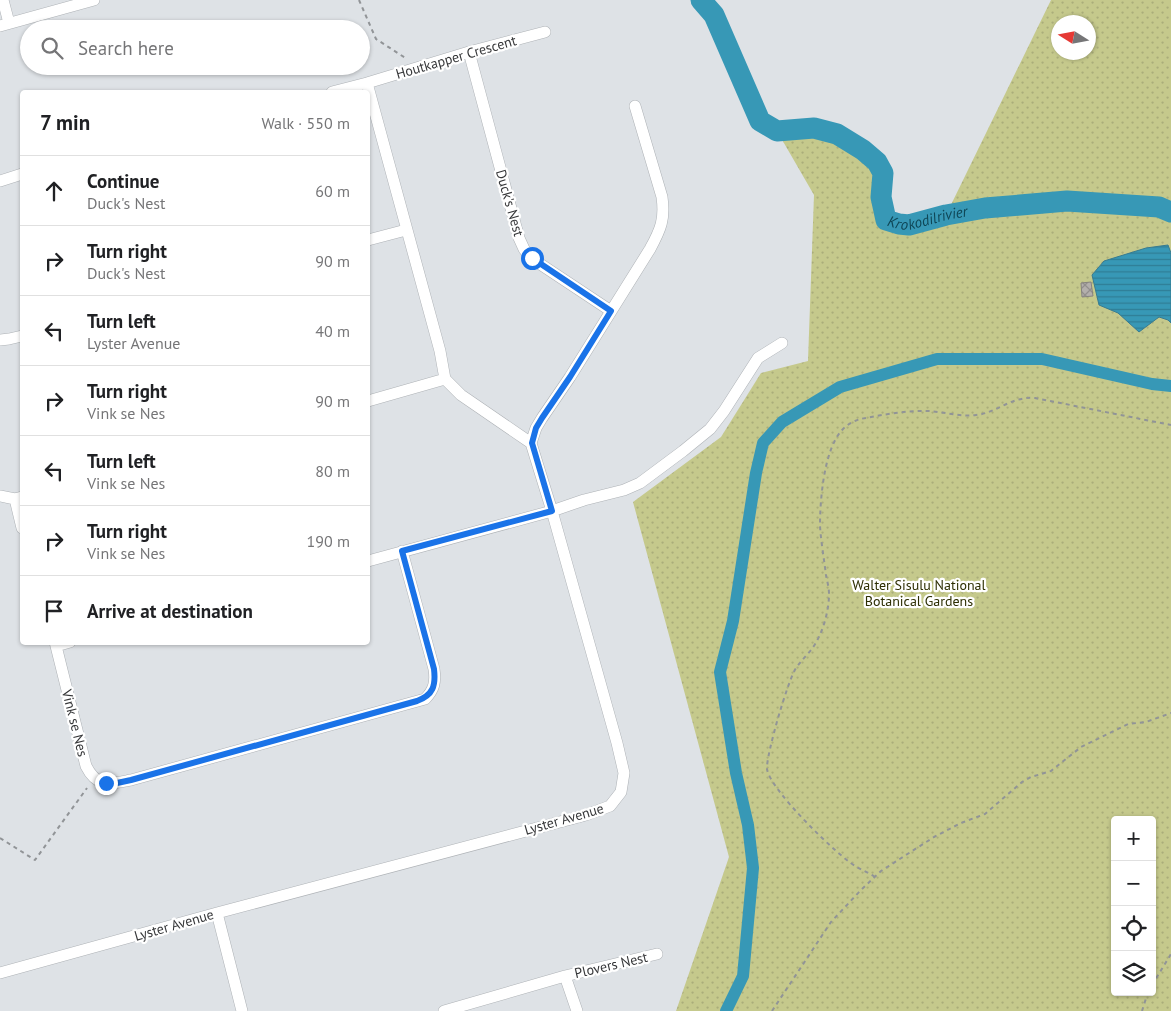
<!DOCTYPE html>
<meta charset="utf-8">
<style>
:root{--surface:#fff;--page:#f2f2f2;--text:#202124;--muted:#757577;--line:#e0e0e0}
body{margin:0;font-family:"PT Sans",sans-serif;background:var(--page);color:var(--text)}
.controls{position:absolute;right:15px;bottom:15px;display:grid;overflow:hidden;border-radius:5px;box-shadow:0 1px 4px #0004}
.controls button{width:45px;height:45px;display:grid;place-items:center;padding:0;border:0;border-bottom:1px solid var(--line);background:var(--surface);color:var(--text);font:25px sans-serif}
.compass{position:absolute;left:1051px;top:15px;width:45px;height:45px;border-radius:50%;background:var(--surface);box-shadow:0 1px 4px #0004;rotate:281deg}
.stop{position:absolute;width:15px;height:15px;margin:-11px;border:4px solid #1a73e8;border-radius:50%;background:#fff}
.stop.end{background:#1a73e8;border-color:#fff;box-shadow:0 1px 5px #0008}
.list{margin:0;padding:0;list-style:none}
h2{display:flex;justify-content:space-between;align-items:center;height:65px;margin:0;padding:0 20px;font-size:21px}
h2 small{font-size:16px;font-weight:400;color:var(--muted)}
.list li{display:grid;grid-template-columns:32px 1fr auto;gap:15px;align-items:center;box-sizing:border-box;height:70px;padding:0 20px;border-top:1px solid var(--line)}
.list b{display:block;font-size:19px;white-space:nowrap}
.list p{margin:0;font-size:16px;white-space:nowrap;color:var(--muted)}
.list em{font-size:16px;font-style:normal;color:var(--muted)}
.icon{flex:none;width:28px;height:28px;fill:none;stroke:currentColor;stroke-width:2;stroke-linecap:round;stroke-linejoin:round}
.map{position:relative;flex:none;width:1171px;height:1011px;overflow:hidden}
.search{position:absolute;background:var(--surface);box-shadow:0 1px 4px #0004;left:20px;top:20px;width:350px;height:55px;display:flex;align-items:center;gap:12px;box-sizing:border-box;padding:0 18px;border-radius:28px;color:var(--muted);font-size:19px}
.panel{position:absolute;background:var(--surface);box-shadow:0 1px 4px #0004;left:20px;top:90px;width:350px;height:555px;border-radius:5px}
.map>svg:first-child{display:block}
.garden{fill:url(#garden-dots);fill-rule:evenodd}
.water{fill:url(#water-rules);stroke:#377b90}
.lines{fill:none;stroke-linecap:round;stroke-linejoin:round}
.canal{stroke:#3798b6;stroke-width:12}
.river{stroke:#3798b6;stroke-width:21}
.building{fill:url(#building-cross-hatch);stroke:#86837f}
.minor-casing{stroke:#aeb2b6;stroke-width:12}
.path{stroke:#919497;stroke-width:2;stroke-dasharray:4 4;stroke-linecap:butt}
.minor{stroke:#fff;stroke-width:11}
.route{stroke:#1a73e8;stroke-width:6}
.labels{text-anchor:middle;stroke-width:4.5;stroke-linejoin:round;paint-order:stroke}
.street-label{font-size:14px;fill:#363739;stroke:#fff}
.park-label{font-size:14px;fill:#2d2e03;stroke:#fff}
.water-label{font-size:15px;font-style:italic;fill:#0f4757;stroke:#fff}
</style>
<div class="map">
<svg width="1171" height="1011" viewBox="0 0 1171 1011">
<defs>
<pattern id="garden-dots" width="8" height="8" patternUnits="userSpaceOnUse" patternTransform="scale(1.25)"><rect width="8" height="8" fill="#c5c98c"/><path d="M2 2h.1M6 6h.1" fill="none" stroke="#aaad7a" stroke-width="1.8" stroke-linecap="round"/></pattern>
<pattern id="water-rules" width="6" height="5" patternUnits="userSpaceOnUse" patternTransform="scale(1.25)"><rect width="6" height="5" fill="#3798b6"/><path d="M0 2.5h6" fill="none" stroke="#2f7d95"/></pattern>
<pattern id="building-cross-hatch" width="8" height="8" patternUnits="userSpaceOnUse" patternTransform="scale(1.25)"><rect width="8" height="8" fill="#b3afac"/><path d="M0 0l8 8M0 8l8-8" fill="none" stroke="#928f8d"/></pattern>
</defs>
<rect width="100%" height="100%" fill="#dee2e6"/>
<path class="garden" d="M 1051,0 L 1171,0 L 1171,1011 L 676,1011 L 729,857 L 633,502 L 721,437 L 761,373 L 808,361 L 814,195 L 777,131 L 808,125 L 837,134 L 877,162 L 882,181 L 886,220 L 904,225 L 946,215 ZM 1058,22 L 1088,22 L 1088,52 L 1058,52 ZM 1115,820 L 1152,820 L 1152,992 L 1115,992 Z"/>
<path class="water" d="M 1168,245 L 1171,253 L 1171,323 L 1168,320 L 1159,317 L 1139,332 L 1118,313 L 1099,305 L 1092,275 L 1104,261 L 1146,248 Z"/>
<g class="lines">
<path class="canal" d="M 726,1011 L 743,976 L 753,868 L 748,825 L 736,773 L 720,672 L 733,621 L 756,473 L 763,443 L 782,422 L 840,387 L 937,359 L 1042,359 L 1152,384 L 1171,386"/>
<path class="river" id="s1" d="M 701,0 L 714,15 L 760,121 L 777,131 L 814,128 L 837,134 L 863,150 L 877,162 L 883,173 L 881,197 L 886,220 L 899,224 L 909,225 L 946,215 L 985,208 L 1067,201 L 1159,207 L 1171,212"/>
</g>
<path class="building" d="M 1091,282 L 1093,296 L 1082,297 L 1081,283 Z"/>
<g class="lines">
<g class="minor-casing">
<path id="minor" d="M 3,0 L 9,23
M 0,26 L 94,0
M 469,52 L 519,238 L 524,249 L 531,258 L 611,311
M 367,83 L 440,351 L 445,379
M 332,92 L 367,83 L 469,52 L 545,32
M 0,181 L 22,174
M 368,240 L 406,230
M 0,340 L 9,339 L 22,336
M 531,443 L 536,428 L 542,418 L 570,377 L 650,249 C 661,229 665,219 662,197 L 635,106
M 0,496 L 15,499 L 22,497
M 15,499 L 22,528
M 368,561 L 552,511 L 584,500 L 624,490 L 640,483 L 683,451 L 710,429 L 724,411 L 758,358 L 782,343
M 55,642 L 86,766 C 97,788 109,784 131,780 L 425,699 C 434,690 436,682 434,669 L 402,551
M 56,646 L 70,642
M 217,913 L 242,1011
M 0,973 L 217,913 L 586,815 L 610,806 L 621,792 L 624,773 L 617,743 L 552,511 L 531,443 L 461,395 L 445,379 L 368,401
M 565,976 L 577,1011
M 444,1011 L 565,976 L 657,954"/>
</g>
<path class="path" d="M 359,0 L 376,39 L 407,59
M 0,838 L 35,860 L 87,788
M 875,877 C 869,873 862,870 855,866 C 836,854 770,790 767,769 C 766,755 788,680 796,668 C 801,661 806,656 811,650 C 822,636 829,612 829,594 C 829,587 827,581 826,575 C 824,559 821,542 820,526 C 820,499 824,448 843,429 C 848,424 854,421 860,419 C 882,415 906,410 929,411 C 944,412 960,417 976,415 C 997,413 1011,396 1035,398 L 1171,425
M 1152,985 L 1171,954
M 772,1011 L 831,922 L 860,891 L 881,871 L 934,837 L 961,823 L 985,814 L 1022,782 L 1031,777 L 1051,771 L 1081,747 L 1128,724 L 1146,722 L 1171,713
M 1142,1011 L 1148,992"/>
<use href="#minor" class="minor"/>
</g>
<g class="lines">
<path class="route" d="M 106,783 L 117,783 L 131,780 L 417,701 C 433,695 436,686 434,669 L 402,551 L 552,511 L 532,443 L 536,428 L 542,418 L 570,377 L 611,311 L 532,258"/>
</g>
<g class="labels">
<g class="street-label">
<text transform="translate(456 57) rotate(-16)" y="5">Houtkapper Crescent</text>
<text transform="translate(510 203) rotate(74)" y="5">Duck's Nest</text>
<text transform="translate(75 723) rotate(76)" y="5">Vink se Nes</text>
<text transform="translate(564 819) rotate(-16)" y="5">Lyster Avenue</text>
<text transform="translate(174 925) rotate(-16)" y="5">Lyster Avenue</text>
<text transform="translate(611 965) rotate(-13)" y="5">Plovers Nest</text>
</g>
<g class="park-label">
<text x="919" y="590">Walter Sisulu National<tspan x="919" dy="16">Botanical Gardens</tspan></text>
</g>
<g class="water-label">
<text dy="5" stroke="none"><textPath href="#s1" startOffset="368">Krokodilrivier</textPath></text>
</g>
</g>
</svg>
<div class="controls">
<button>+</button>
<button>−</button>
<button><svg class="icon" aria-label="locate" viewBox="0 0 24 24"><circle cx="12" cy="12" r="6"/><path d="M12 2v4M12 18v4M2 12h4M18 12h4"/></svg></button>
<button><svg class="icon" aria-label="layers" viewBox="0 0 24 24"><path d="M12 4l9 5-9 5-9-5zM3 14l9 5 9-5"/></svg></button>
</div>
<svg class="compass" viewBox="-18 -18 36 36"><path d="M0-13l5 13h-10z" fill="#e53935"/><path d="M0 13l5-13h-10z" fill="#757577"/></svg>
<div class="stop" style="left:532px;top:258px"></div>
<div class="stop end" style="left:106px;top:783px"></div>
<div class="search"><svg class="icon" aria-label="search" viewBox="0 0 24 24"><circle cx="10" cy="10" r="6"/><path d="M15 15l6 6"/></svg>Search here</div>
<section class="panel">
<h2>7 min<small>Walk · 550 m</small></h2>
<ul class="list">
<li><svg class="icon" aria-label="ahead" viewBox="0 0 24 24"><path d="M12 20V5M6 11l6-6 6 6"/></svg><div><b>Continue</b><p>Duck's Nest</p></div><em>60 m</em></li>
<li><svg class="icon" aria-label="right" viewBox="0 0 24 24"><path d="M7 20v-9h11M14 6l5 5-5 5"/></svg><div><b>Turn right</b><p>Duck's Nest</p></div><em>90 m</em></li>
<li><svg class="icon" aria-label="left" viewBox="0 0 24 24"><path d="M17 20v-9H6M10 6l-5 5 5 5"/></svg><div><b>Turn left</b><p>Lyster Avenue</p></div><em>40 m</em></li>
<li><svg class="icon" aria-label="right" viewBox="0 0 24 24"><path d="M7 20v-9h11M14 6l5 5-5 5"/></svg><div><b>Turn right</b><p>Vink se Nes</p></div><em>90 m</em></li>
<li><svg class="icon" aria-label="left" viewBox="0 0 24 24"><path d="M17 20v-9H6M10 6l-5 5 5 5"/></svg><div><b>Turn left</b><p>Vink se Nes</p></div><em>80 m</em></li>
<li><svg class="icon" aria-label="right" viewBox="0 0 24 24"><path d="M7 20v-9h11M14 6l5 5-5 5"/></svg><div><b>Turn right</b><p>Vink se Nes</p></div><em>190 m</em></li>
<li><svg class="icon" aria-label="arrive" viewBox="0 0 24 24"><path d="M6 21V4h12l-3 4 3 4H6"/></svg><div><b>Arrive at destination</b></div></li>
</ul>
</section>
</div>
